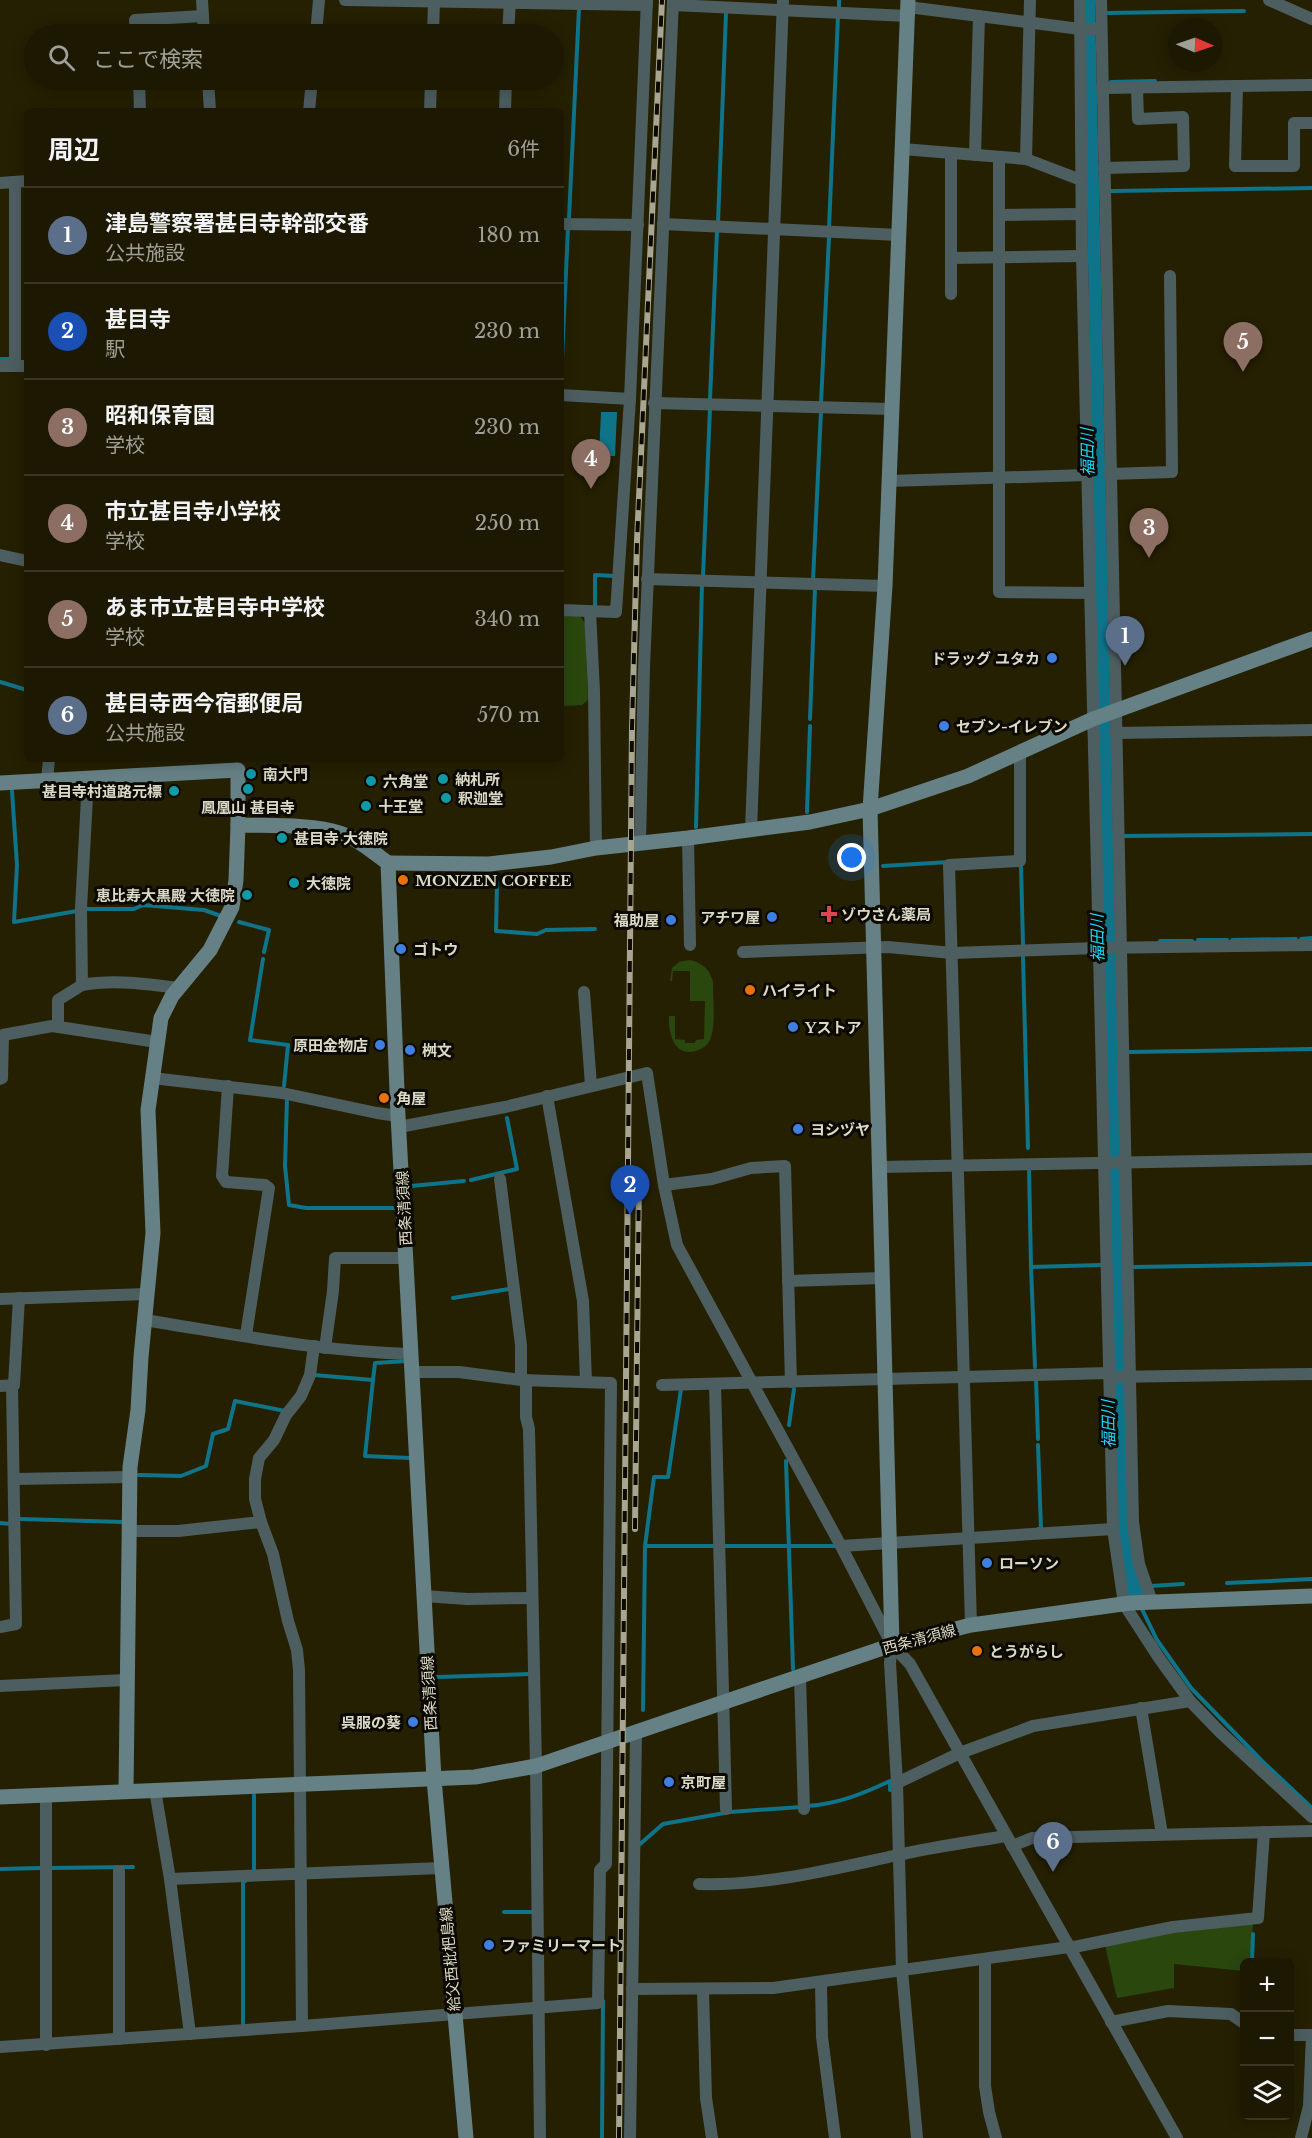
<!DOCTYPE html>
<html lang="ja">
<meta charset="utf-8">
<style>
:root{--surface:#1c1802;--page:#292511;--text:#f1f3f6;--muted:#a0a099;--line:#3a3724;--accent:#b45309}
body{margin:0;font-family:"Libre Baskerville","Noto Sans JP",serif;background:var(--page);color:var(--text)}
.controls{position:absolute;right:18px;bottom:18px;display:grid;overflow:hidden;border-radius:9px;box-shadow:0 3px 15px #0003}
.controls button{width:54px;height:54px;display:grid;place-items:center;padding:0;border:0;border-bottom:2px solid var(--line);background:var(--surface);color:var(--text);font:30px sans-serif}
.compass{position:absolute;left:1168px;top:18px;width:54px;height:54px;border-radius:50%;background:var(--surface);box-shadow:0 3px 15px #0003;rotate:92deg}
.you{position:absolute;left:852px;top:858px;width:21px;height:21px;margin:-15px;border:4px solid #fff;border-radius:50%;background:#1a73e8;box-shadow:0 0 0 9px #1a73e833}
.badge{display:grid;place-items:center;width:39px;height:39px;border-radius:50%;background:var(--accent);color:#fff;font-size:20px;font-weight:700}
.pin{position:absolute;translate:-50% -50px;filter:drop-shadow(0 2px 3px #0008)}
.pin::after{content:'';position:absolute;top:32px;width:21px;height:18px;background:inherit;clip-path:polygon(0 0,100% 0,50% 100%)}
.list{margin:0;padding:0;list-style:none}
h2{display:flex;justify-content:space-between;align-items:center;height:78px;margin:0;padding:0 24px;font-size:26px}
h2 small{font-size:20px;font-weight:400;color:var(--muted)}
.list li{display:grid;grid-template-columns:39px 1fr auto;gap:18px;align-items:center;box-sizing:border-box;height:96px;padding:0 24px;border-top:2px solid var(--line)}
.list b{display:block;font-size:22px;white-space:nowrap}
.list p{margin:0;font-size:20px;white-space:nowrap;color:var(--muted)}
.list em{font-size:20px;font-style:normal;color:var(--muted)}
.icon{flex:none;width:33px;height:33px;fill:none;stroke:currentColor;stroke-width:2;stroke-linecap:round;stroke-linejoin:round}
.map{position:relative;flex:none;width:1312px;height:2138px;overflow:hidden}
.search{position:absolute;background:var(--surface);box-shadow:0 3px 15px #0003;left:24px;top:24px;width:540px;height:66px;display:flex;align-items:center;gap:15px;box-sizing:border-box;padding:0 21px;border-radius:33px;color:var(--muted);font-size:22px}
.panel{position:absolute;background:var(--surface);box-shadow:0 3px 15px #0003;left:24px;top:108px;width:540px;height:654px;border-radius:9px}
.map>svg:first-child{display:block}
.green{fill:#2a470e}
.water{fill:#0f748a}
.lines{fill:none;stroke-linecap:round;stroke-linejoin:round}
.stream{stroke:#0f748a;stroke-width:4}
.street{stroke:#4d5e61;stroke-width:12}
.secondary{stroke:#668186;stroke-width:15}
.rail-casing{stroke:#a8a690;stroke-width:6}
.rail{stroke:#0c0901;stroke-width:4;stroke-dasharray:11;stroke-linecap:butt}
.shop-dot{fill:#3f7fe0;stroke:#0c0901;stroke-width:2}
.culture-dot{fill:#0f9aa8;stroke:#0c0901;stroke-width:2}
.food-dot{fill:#e8710a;stroke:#0c0901;stroke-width:2}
.health-dot{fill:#e0444e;stroke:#0c0901;stroke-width:2}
.labels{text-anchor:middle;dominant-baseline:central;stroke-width:6;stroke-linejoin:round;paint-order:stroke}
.poi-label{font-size:15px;font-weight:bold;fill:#dbd9c7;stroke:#0c0901;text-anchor:start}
.street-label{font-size:15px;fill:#dbd9c7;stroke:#0c0901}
.water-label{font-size:16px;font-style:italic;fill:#1fd7fe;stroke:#0c0901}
</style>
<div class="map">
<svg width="1312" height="2138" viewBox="0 0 1312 2138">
<rect width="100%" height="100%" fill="#252002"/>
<g class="green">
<path d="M561 615 580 616 585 623 588 700 582 705 561 706Z"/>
<path d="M689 960C702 962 710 970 713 982 713 998 716 1026 710 1040 707 1046 702 1049 695 1051 674 1057 668 1032 669 1016H675V1039L685 1040V1043H695L696 1040 704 1039 705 1001H690V971H673L672 981H670L672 968 679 962Z"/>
<path d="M1253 1924 1251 1962H1244V1971L1174 1964V1988L1117 1998 1105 1945 1174 1930Z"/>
</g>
<g class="water">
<path d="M1083 0H1095L1128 1521 1134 1564 1146 1599H1129L1118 1546 1097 729Z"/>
<path d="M601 412H617L615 456H599Z"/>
</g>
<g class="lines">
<g class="stream">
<path d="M839 7V0"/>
<path d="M1104 13 1244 11"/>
<path d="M1111 82 1155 81"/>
<path d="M1111 191 1312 188"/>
<path d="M569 218 579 8"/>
<path d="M718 222 726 13"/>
<path d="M829 228 838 16"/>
<path d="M0 359H10"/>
<path d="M561 381 568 228"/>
<path d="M710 399 717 231"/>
<path d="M821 403 829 237"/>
<path d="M703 577 710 408"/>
<path d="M813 581 821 411"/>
<path d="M595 607V575L615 576"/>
<path d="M0 682 27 690"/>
<path d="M810 719 815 588"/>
<path d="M12 791 17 865 14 922 77 911"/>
<path d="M807 812 810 726"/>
<path d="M696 827 702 583"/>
<path d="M1124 836 1312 834"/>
<path d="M1021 865 1023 945"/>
<path d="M883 866 949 862"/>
<path d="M493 875 497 883 496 931 537 934 546 930 595 929"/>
<path d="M86 909H134L143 905 204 910 221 916"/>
<path d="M239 922 269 930 264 952"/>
<path d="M1301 939 1312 938"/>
<path d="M1198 940H1227"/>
<path d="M1232 940 1296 939"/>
<path d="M1160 941H1192"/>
<path d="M1023 957 1028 1148"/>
<path d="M263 959 250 1040 288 1045 284 1086"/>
<path d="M1129 1052 1312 1049"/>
<path d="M287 1098 285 1166 289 1205 306 1208H398"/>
<path d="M1029 1168 1031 1267 1102 1265"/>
<path d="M471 1180 517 1169 507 1118"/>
<path d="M411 1186 464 1181"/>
<path d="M1031 1267 1035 1367"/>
<path d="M1133 1267 1312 1264"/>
<path d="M453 1298 509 1289"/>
<path d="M314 1375 373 1380 375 1363 406 1361"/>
<path d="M1036 1379 1038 1439"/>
<path d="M373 1380 365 1456 410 1458"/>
<path d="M789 1425 794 1389"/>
<path d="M786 1461 793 1669"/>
<path d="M139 1475 181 1476 206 1466 213 1434 228 1429 235 1401 285 1411"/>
<path d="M20 1519 123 1522"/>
<path d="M0 1523 11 1524"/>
<path d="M1038 1529H1041L1038 1445"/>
<path d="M645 1546 654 1477H668L681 1389"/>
<path d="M723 1546H835"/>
<path d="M1227 1583 1312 1579"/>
<path d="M1151 1586 1183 1584"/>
<path d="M1141 1607 1157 1640 1191 1688 1262 1761 1312 1808"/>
<path d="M437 1677 530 1674"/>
<path d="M643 1710 645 1546H713"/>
<path d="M807 1806C838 1804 862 1794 890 1781V1790"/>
<path d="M639 1845 663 1824 730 1812 801 1807"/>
<path d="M50 1868 133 1867"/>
<path d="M0 1869 41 1868"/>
<path d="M254 1871V1795"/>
<path d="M504 1912H534"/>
<path d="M1252 1962 1253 1934"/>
<path d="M243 2025V1880L245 1881"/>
<path d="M602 2138 603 2001"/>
</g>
<g class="street">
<path d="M202 0 204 34"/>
<path d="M345 0 647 5"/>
<path d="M1080 0 1082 256 1113 1529 1124 1604 1159 1658 1190 1701 1220 1732 1312 1817"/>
<path d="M1101 0 1133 1522 1139 1564 1152 1602"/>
<path d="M1269 0 1312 19"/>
<path d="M673 5 908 16"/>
<path d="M908 7 1080 29H1101"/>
<path d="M136 34 135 20 203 16"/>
<path d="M316 34 319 0"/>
<path d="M433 34 434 2"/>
<path d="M508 34 510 0"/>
<path d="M139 80 140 111"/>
<path d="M208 80 210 111"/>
<path d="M1237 86 1235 166H1294V123H1312"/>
<path d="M1102 88 1312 85"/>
<path d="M309 111 312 80"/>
<path d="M430 111 431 80"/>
<path d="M505 111 506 80"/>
<path d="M902 149 1026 159 1081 180"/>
<path d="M975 155 979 16"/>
<path d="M999 157V592L1090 593"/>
<path d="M1026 159 1030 0"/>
<path d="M1104 168 1184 166 1183 117 1138 119 1137 88"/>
<path d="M0 183 27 181"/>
<path d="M999 215 1081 214"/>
<path d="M561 224 638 225"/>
<path d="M663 224 899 235"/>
<path d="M951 258 1082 256"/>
<path d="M951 294V153"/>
<path d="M0 366H27"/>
<path d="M15 366V182"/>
<path d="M561 395 630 399"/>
<path d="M654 403 892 409"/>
<path d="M1110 474 1172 472 1170 276"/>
<path d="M889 481 1087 475"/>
<path d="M0 555 27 561"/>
<path d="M647 579 885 586"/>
<path d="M561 610 616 612 630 399 647 0"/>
<path d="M590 612 594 691 596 848"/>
<path d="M1115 733 1312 730"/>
<path d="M47 780 49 759"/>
<path d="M751 830 783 0"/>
<path d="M688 838 690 945"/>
<path d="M640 843 644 667 673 0"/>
<path d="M743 952 888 947 952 953 1098 948 1312 945"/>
<path d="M82 985C113 979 149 984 179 988"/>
<path d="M584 992 591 1085"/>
<path d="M58 1027V1000L82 985 81 908 88 779"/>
<path d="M152 1078 282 1093 377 1113 398 1116"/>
<path d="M0 1079 2 1078 3 1035 52 1026 157 1042"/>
<path d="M228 1086 222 1176 226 1182 265 1185 269 1188 246 1335"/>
<path d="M547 1096 583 1301 586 1382"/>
<path d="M399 1127 505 1107 647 1073 664 1185 677 1245 841 1546 892 1645 910 1664 1177 2138"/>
<path d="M879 1167 1312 1159"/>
<path d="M500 1179 521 1345V1380"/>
<path d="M664 1185 712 1179 751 1168 785 1166 791 1382"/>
<path d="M788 1281 882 1278"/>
<path d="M0 1299 147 1294"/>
<path d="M144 1320C233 1334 322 1352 412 1354"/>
<path d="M325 1348 333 1291 335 1258H407"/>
<path d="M1109 1377 1312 1374"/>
<path d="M526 1380V1417L529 1429 536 1766 540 2138"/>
<path d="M715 1384 726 1809"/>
<path d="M662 1385 1109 1373"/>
<path d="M0 1386 14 1385 19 1298"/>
<path d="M14 1479 130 1477"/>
<path d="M129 1531H178L261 1522"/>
<path d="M841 1546 1113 1529"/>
<path d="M424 1596 467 1599 532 1598"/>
<path d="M971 1625 949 865 1020 861V752"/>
<path d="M0 1627 16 1624 12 1385"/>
<path d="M892 1645 890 1663 897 1783 902 1970 917 2138"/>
<path d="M800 1677 804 1809"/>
<path d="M0 1686 126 1680"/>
<path d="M1141 1708 1162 1834"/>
<path d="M897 1783 960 1753 1033 1726 1190 1701"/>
<path d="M155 1790 170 1879 190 2034"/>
<path d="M46 1795V2045"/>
<path d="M1012 1846 1032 1838 1312 1831"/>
<path d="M119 1871V2039"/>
<path d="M170 1879 441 1868"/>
<path d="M699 1884C766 1886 832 1869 898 1855 933 1847 970 1842 1006 1836"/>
<path d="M1069 1948 1173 1927 1258 1918 1264 1832"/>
<path d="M985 1959V2086L989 2112 996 2138"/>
<path d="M821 1983 822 2037 835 2138"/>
<path d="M632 1989 773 1988 1069 1947"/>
<path d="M703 1990 706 2098 712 2138"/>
<path d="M1111 2022 1168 2011 1231 2014 1244 2023"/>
<path d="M302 2026 299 1670 297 1650 288 1621 273 1554 261 1522 255 1499V1479L259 1458 274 1440 286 1415 301 1396 310 1375 314 1346"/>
<path d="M1290 2035H1312"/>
<path d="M0 2047 302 2026 598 2003 600 1870 606 1864 611 1383 521 1380 459 1372H413"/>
<path d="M630 2138 636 1733"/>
<path d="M1301 2138 1309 2106 1312 2035"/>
</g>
<g class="secondary">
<path d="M0 783 238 770V825C268 826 313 824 340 833 358 839 373 852 388 863"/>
<path d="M388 863 398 1116 434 1779 466 2138"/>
<path d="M388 863 489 864 551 857 596 848 688 838 810 822 870 809 968 776 1093 719 1312 639"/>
<path d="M892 1645 870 809 885 586 908 0"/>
<path d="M126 1790 130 1467 138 1410 141 1357 153 1233 148 1110 161 1018 172 996 210 950 232 907 236 880 238 825"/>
<path d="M0 1797 475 1777 536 1766 892 1645 971 1625 1130 1603 1312 1596"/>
</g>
<defs>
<g id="rail">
<path d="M635 1529 639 1175"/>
<path d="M619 2138 632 728 637 541 662 0"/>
</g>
</defs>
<use href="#rail" class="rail-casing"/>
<use href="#rail" class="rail"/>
</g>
<g class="shop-dot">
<circle cx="1052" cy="658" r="6"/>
<circle cx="944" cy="726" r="6"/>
<circle cx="772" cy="917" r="6"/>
<circle cx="671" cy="920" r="6"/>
<circle cx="401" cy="949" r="6"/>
<circle cx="793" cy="1027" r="6"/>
<circle cx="380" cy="1045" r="6"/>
<circle cx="410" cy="1050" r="6"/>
<circle cx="798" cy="1129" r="6"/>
<circle cx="987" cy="1563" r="6"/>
<circle cx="413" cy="1722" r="6"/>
<circle cx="669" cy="1782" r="6"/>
<circle cx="489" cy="1945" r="6"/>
</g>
<g class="culture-dot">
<circle cx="251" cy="774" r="6"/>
<circle cx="443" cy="779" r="6"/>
<circle cx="371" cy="781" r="6"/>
<circle cx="248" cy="789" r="6"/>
<circle cx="174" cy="791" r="6"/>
<circle cx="446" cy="798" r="6"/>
<circle cx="366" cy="806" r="6"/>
<circle cx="282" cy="838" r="6"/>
<circle cx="294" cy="883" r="6"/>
<circle cx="247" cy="895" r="6"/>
</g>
<g class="food-dot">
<circle cx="403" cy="880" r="6"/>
<circle cx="750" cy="990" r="6"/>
<circle cx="384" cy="1098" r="6"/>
<circle cx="977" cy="1651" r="6"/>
</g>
<path class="health-dot" d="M826 905h6v6h6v6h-6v6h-6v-6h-6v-6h6z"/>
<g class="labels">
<g class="poi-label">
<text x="1040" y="658" text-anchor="end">ドラッグ ユタカ</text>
<text x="956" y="726">セブン-イレブン</text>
<text x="263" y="774">南大門</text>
<text x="455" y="779">納札所</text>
<text x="383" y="781">六角堂</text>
<text x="162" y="791" text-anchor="end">甚目寺村道路元標</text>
<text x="458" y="798">釈迦堂</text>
<text x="378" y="806">十王堂</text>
<text x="248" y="807" text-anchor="middle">鳳凰山 甚目寺</text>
<text x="294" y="838">甚目寺 大徳院</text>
<text x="415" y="880">MONZEN COFFEE</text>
<text x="306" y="883">大徳院</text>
<text x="235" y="895" text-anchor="end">恵比寿大黒殿 大徳院</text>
<text x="841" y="914">ゾウさん薬局</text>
<text x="760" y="917" text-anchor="end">アチワ屋</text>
<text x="659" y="920" text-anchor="end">福助屋</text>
<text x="413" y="949">ゴトウ</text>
<text x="762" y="990">ハイライト</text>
<text x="805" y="1027">Yストア</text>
<text x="368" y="1045" text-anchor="end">原田金物店</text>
<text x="422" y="1050">桝文</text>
<text x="396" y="1098">角屋</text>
<text x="810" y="1129">ヨシヅヤ</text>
<text x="999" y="1563">ローソン</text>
<text x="989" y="1651">とうがらし</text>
<text x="401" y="1722" text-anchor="end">呉服の葵</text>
<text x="681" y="1782">京町屋</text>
<text x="501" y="1945">ファミリーマート</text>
</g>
<g class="street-label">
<text transform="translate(404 1208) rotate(-93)">西条清須線</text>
<text transform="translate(919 1639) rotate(-15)">西条清須線</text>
<text transform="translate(429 1693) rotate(-93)">西条清須線</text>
<text transform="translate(450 1959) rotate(-95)">給父西枇杷島線</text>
</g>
<g class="water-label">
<text transform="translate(1087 452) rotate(-91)">福田川</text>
<text transform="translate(1097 938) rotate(-91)">福田川</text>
<text transform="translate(1108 1424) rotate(-91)">福田川</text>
</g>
</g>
</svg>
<div class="controls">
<button>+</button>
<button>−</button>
<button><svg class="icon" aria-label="layers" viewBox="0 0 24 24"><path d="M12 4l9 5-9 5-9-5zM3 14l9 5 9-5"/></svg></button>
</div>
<svg class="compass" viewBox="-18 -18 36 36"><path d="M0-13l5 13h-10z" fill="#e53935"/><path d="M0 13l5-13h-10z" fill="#a0a099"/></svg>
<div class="you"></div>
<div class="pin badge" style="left:1125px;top:666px;background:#5c6f8a">1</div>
<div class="pin badge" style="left:630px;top:1215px;background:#1a4fb4">2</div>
<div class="pin badge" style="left:1149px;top:558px;background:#8d6e63">3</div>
<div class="pin badge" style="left:591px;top:489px;background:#8d6e63">4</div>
<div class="pin badge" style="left:1243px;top:372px;background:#8d6e63">5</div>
<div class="pin badge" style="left:1053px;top:1872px;background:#5c6f8a">6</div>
<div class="search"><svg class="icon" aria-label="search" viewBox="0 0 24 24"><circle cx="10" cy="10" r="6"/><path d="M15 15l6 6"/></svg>ここで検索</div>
<section class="panel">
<h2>周辺<small>6件</small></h2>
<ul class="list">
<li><span class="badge" style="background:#5c6f8a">1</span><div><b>津島警察署甚目寺幹部交番</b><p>公共施設</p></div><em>180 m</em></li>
<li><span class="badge" style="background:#1a4fb4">2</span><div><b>甚目寺</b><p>駅</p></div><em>230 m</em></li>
<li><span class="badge" style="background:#8d6e63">3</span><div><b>昭和保育園</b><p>学校</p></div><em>230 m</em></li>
<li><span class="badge" style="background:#8d6e63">4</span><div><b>市立甚目寺小学校</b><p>学校</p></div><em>250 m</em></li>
<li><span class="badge" style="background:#8d6e63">5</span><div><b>あま市立甚目寺中学校</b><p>学校</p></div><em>340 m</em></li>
<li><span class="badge" style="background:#5c6f8a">6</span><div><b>甚目寺西今宿郵便局</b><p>公共施設</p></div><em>570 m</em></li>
</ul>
</section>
</div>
